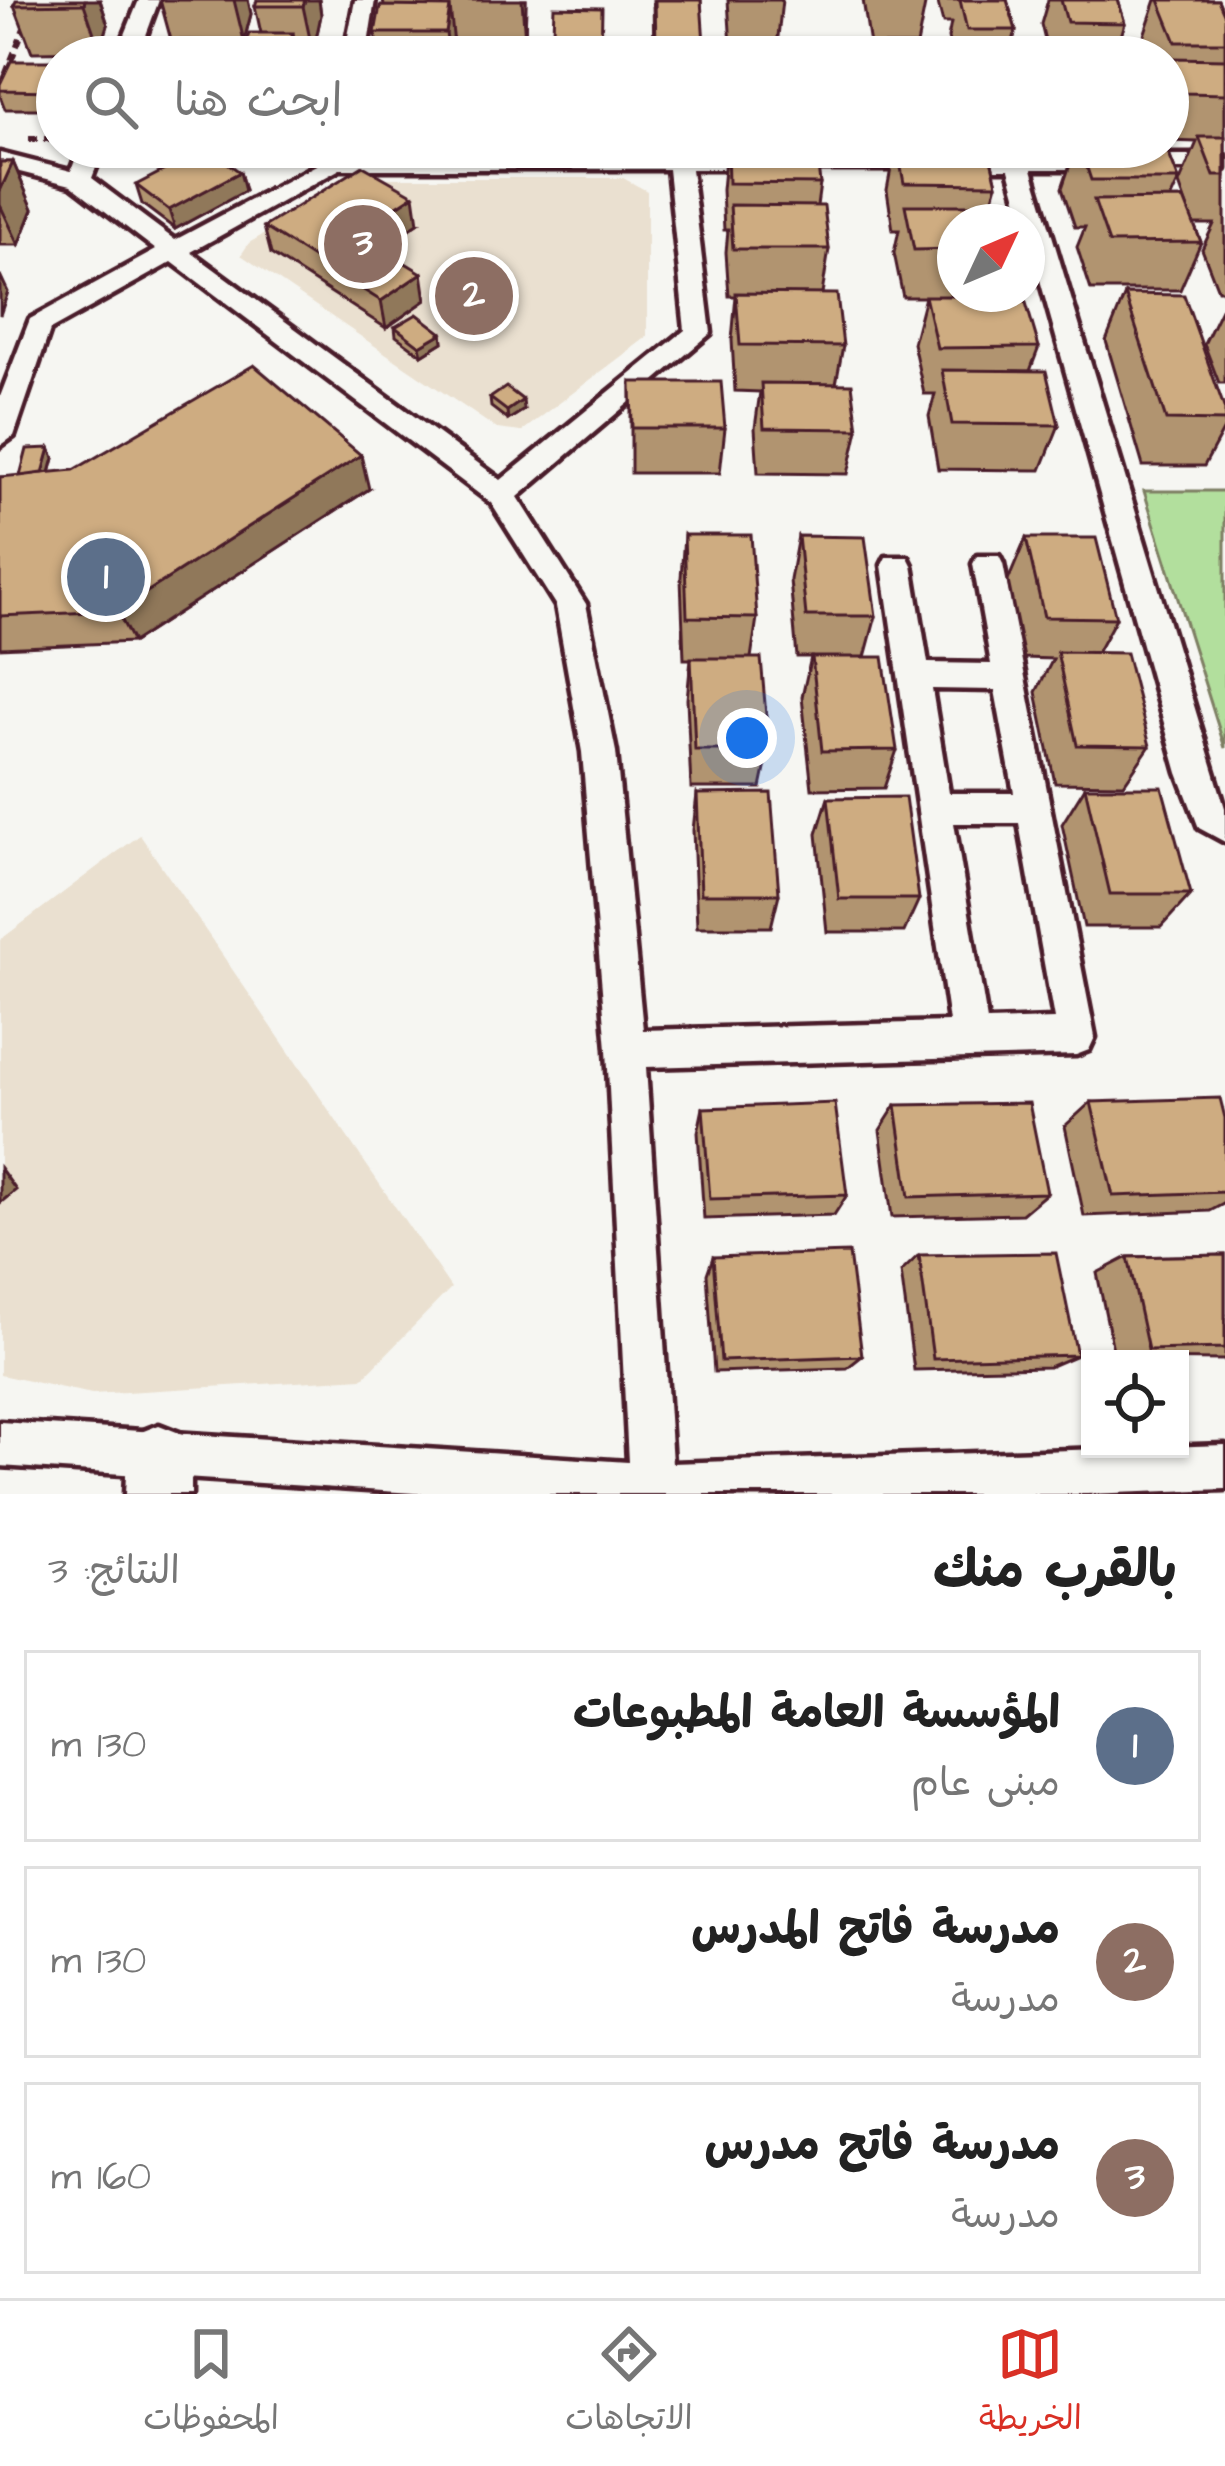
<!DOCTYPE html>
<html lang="ar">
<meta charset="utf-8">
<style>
:root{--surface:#fff;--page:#f2f2f2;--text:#222;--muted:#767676;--line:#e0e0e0;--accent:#d93025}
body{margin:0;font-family:"Architects Daughter","Playpen Sans Arabic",sans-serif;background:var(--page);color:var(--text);direction:rtl}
.controls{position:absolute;right:36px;bottom:36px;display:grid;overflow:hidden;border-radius:0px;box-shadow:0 3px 9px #0004}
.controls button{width:108px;height:108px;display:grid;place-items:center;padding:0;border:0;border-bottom:3px solid var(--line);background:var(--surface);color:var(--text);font:60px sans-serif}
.compass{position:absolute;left:937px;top:204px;width:108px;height:108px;border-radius:50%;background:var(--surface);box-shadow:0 3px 9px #0004;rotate:46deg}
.you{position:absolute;left:747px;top:738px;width:42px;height:42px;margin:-30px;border:9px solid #fff;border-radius:50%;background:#1a73e8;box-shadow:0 0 0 18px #1a73e833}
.badge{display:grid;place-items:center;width:78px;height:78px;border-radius:50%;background:var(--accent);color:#fff;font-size:39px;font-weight:700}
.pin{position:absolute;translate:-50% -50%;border:6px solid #fff;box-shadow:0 3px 12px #0006}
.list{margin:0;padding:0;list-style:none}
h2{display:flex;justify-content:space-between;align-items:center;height:156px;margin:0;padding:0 48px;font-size:51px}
h2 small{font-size:39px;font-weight:400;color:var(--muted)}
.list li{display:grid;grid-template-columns:78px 1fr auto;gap:36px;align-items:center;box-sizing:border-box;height:192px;margin:0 24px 24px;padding:0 24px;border:3px solid var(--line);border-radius:0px}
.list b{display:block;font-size:45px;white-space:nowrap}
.list p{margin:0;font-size:39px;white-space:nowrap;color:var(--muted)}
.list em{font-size:39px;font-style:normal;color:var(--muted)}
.icon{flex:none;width:66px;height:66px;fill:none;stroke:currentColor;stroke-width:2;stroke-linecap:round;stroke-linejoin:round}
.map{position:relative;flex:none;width:1225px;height:1494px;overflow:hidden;direction:ltr}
.search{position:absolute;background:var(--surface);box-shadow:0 3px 9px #0004;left:36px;right:36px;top:36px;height:132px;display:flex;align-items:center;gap:30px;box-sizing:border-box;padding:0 42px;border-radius:66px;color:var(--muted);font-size:45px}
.sheet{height:804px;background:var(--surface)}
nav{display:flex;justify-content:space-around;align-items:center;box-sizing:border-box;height:168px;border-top:3px solid var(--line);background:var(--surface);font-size:33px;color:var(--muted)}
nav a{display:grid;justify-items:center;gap:6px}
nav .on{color:var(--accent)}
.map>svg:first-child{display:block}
.built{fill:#eae0d0}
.green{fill:#b2df9d;stroke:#7e7f64;stroke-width:3}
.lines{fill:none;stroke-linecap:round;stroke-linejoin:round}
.street-casing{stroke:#4a1f2b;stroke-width:9}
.secondary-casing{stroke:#4a1f2b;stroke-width:9}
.path{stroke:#4a1f2b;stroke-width:6;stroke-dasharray:9 6;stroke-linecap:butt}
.street{fill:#f6f6f2;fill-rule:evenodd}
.secondary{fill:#f6f6f2;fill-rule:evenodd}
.wall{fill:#b1946f;stroke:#4a1f2b;stroke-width:3}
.shaded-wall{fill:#90785a;stroke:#4a1f2b;stroke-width:3}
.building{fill:#ceac81;stroke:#4a1f2b;stroke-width:3}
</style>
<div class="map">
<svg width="1225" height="1494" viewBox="0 0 1225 1494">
<rect width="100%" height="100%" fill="#f6f6f2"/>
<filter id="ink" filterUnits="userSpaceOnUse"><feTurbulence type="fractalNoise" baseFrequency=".00833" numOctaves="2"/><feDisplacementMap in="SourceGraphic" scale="24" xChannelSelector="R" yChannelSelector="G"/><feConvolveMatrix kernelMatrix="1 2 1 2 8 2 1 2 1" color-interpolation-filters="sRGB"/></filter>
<g filter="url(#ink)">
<g class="built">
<path d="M359 178H623L647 191V337L521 432 497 429 241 255 249 243Z"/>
<path d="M140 835 451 1288 363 1378 92 1394 0 1375V940Z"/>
</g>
<path class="green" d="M1144 491H1225V748Z"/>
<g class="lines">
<defs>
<g id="street">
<path d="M139 0H159L138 57H116Z"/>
<path d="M355 0H375L366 57H344Z"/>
<path d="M80 147H104L92 178 175 240 335 155H666L665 147H689L690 155H1005L1002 147H1026L1028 155H1225V169H1032L1225 808V842L1199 828 1178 773 1009 169H691L711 333 518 497 586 604 616 752 643 1030 949 1022 882 565 886 557H908L912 565 928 663 991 664 973 564 977 556H999L1003 564 1095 1037 1089 1050 1076 1055 646 1067 672 1463 1225 1445V1489L1086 1494H429L0 1466V1422L628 1462 607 1049 582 752 556 606 491 503 172 262 50 330 14 436 0 446V397L30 319 156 250 71 185 0 167V153L71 171ZM340 169H668L685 330 501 480 191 252ZM932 689 995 690 1014 793H949ZM954 823H1019L1054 1019 987 1021Z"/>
</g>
<path id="secondary" d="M159 1425 182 1434 191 1457V1494H125L127 1457 136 1434Z"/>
</defs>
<use href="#street" class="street-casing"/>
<use href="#secondary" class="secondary-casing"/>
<g class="path">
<path d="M0 88 26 23"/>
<path d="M29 139H57"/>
</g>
<use href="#street" class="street"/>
<use href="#secondary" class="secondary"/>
</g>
<g class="wall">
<path d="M100 0 108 25 100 51 32 52 14 5Z"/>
<path d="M160 0H248L251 14 244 41 171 40Z"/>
<path d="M319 0 321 15 313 53H297L261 33 255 6Z"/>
<path d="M383 0H526L525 41 454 40 455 57H379L375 33 384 6Z"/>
<path d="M653 0H701L703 57H654Z"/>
<path d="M728 0H782L777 46H731Z"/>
<path d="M863 0H926L917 45H870Z"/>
<path d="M937 0H1007L1016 30 1009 57H952L948 38 951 23H943Z"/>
<path d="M1048 0H1118L1125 23 1119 43 1139 57H1049L1041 24Z"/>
<path d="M1156 0H1218L1225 16V290H1218L1202 249 1214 224H1194L1201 242 1180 290H1091L1077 247 1085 227H1075L1062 188 1076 147H1166L1179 180 1170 200 1190 215 1179 184 1197 142 1168 141V57H1146L1141 44Z"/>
<path d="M57 61V109H5L0 96V84Z"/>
<path d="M726 147 820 184 817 206 829 249 822 294 843 346 836 384 858 429 848 474 758 473 755 428 760 392 735 391 732 340 736 296H729L726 252 728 230H724L722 190Z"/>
<path d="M895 147H988L997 184 991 205 955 222V294H999L1039 347 1030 371 1059 425 1041 470 938 469 929 416 935 394H924L913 343 925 297H903L894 253 899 230H893L887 190Z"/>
<path d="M0 162H13L33 209 19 245H0Z"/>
<path d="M240 172 245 191 175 229 142 204 136 185Z"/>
<path d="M418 223 380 248 426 300 386 328 271 254 264 227Z"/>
<path d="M1125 294 1225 410V427L1204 466H1143L1106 341Z"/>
<path d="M1225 301V383H1219L1204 344Z"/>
<path d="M395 327 442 333 443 342 422 355 396 336Z"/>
<path d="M631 382 725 428 720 473H631Z"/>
<path d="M490 398 524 410 508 420 491 407Z"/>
<path d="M50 448 54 458 50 473 369 489 133 642 0 648V477L20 476Z"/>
<path d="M684 535 757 618 751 658 769 750 761 788H691L687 699 691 659H684L681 578Z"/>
<path d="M798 536 876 616 865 657 897 750 884 788 812 789 802 697 811 657H797L790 580Z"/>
<path d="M1026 538 1116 618 1097 653 1150 746 1124 784 1055 783 1036 692 1053 659 1024 658 1008 581Z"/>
<path d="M1085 787 1191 894 1161 927H1084L1062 824Z"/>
<path d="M697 794 779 894 771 927H697L693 830Z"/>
<path d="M828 798 919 899 904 932H827L817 834Z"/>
<path d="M1091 1102 1225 1118V1203L1210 1211 1084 1216 1065 1126Z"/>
<path d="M896 1105 1047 1193 1022 1214 892 1217 880 1130Z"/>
<path d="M703 1108 847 1195 834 1215 704 1219 698 1132Z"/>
<path d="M919 1255 1077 1355 1049 1367 914 1370 901 1272Z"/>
<path d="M1225 1255V1360L1115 1359 1097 1273 1128 1257Z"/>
<path d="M713 1257 862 1356 847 1368 714 1372 707 1274Z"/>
</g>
<g class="shaded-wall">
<path d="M85 0H100L108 25 100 51 84 4Z"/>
<path d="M234 0H248L251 14 244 41Z"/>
<path d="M305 0H319L321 15 313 53 303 6Z"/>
<path d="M522 0H526L525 41Z"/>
<path d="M450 7 455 54V57H449L446 33Z"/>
<path d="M293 33 298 57H287Z"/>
<path d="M13 162 33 209 19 245 0 205V191Z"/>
<path d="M240 172 245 191 175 229 169 210Z"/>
<path d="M414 195 418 223 361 260 356 233Z"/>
<path d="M422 273 426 300 386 328 381 301Z"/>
<path d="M0 275 8 292 0 315Z"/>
<path d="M442 333 443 342 422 355 420 346Z"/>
<path d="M523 400 524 410 508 420 507 411Z"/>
<path d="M50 448 54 458 44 495 39 486Z"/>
<path d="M361 455 369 489 133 642 117 611Z"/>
<path d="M0 1168 16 1190 0 1203Z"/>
</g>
<g class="building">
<path d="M16 0H85L84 4 14 5Z"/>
<path d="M257 0H305L303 6H255Z"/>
<path d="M655 0H701L704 44H656Z"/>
<path d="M960 0H1007L1016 30H967Z"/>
<path d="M1061 0H1118L1125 23 1067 22Z"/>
<path d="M1159 0H1218L1225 16V42H1176Z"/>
<path d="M380 6 450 7 446 33H375Z"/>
<path d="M554 7 602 8 601 57H552Z"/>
<path d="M249 33H293L287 57H242Z"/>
<path d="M1075 43H1134L1139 57H1080Z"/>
<path d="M472 47H521L520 57H471Z"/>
<path d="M1171 58 1225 59V94L1185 93Z"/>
<path d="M11 61H57V91L0 90V84Z"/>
<path d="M1199 137H1225V176H1214Z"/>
<path d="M727 147H816L820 184 728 183Z"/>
<path d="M897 147H988L997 184 904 183Z"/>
<path d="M1080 147H1166L1179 180H1091Z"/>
<path d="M207 148 240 172 169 210 136 185Z"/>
<path d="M0 162H13L0 191Z"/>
<path d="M363 166 414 195 356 233 422 273 381 301 264 227Z"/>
<path d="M1184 199 1201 242 1109 243 1094 200Z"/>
<path d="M730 205 824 206 829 249H733Z"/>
<path d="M905 205H1001L1006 222H955V249L914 250Z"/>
<path d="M736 293 837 294 843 346 740 345Z"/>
<path d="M1125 294 1184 295 1225 410V421L1166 420Z"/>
<path d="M925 296H1024L1039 347 937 348Z"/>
<path d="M417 314 442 333 420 346 395 327Z"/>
<path d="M254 365 361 455 117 611 0 616V477L74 470Z"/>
<path d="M942 370 1046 371 1059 425 952 424Z"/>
<path d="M631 382H721L725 428H632Z"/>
<path d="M761 383 852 384 858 429 764 428Z"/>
<path d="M506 387 523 400 507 411 490 398Z"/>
<path d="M50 448 43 473 20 476 27 449Z"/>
<path d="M684 535H751L757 618 687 617Z"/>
<path d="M798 536 865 537 876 616H806Z"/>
<path d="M1026 538H1096L1116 618 1044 617Z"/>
<path d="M1057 652 1126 653 1150 746 1077 745Z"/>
<path d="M812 657H883L897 750 822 751Z"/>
<path d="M691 658H761L769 750H695Z"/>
<path d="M1085 787H1162L1191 894H1110Z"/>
<path d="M771 793 779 894H701L697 794Z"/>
<path d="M905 797 919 899H839L828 798Z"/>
<path d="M1220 1098 1225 1118V1192L1113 1196 1091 1102Z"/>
<path d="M835 1103 847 1195 710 1199 703 1108Z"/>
<path d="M1029 1103 1047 1193 909 1197 896 1105Z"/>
<path d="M849 1253 862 1356 721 1361 713 1257Z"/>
<path d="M1056 1253 1077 1355 933 1359 919 1255Z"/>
<path d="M1225 1255V1348L1148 1350 1128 1257Z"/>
</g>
</g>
</svg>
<div class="controls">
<button><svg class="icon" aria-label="locate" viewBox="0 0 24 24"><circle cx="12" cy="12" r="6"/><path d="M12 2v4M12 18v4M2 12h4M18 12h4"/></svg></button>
</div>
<svg class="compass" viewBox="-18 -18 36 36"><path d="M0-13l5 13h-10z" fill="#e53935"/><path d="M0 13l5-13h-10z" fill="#767676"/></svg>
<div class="you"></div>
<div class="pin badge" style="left:106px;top:577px;background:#5c6f8a">1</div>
<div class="pin badge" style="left:474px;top:296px;background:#8d6e63">2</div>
<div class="pin badge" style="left:363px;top:244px;background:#8d6e63">3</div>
<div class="search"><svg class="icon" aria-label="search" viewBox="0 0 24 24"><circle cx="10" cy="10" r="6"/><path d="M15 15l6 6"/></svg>ابحث هنا</div>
</div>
<section class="sheet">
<h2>بالقرب منك<small>النتائج: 3</small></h2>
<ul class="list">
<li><span class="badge" style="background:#5c6f8a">1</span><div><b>المؤسسة العامة المطبوعات</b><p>مبنى عام</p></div><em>130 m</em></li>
<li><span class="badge" style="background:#8d6e63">2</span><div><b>مدرسة فاتح المدرس</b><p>مدرسة</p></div><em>130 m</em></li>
<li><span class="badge" style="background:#8d6e63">3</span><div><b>مدرسة فاتح مدرس</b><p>مدرسة</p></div><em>160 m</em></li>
</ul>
</section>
<nav>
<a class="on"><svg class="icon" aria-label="map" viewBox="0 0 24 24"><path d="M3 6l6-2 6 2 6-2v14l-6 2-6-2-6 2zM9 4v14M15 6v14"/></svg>الخريطة</a>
<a><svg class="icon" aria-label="directions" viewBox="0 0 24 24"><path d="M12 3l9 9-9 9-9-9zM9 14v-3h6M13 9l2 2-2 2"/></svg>الاتجاهات</a>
<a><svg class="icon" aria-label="saved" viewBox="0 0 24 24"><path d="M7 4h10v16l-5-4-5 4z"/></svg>المحفوظات</a>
</nav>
